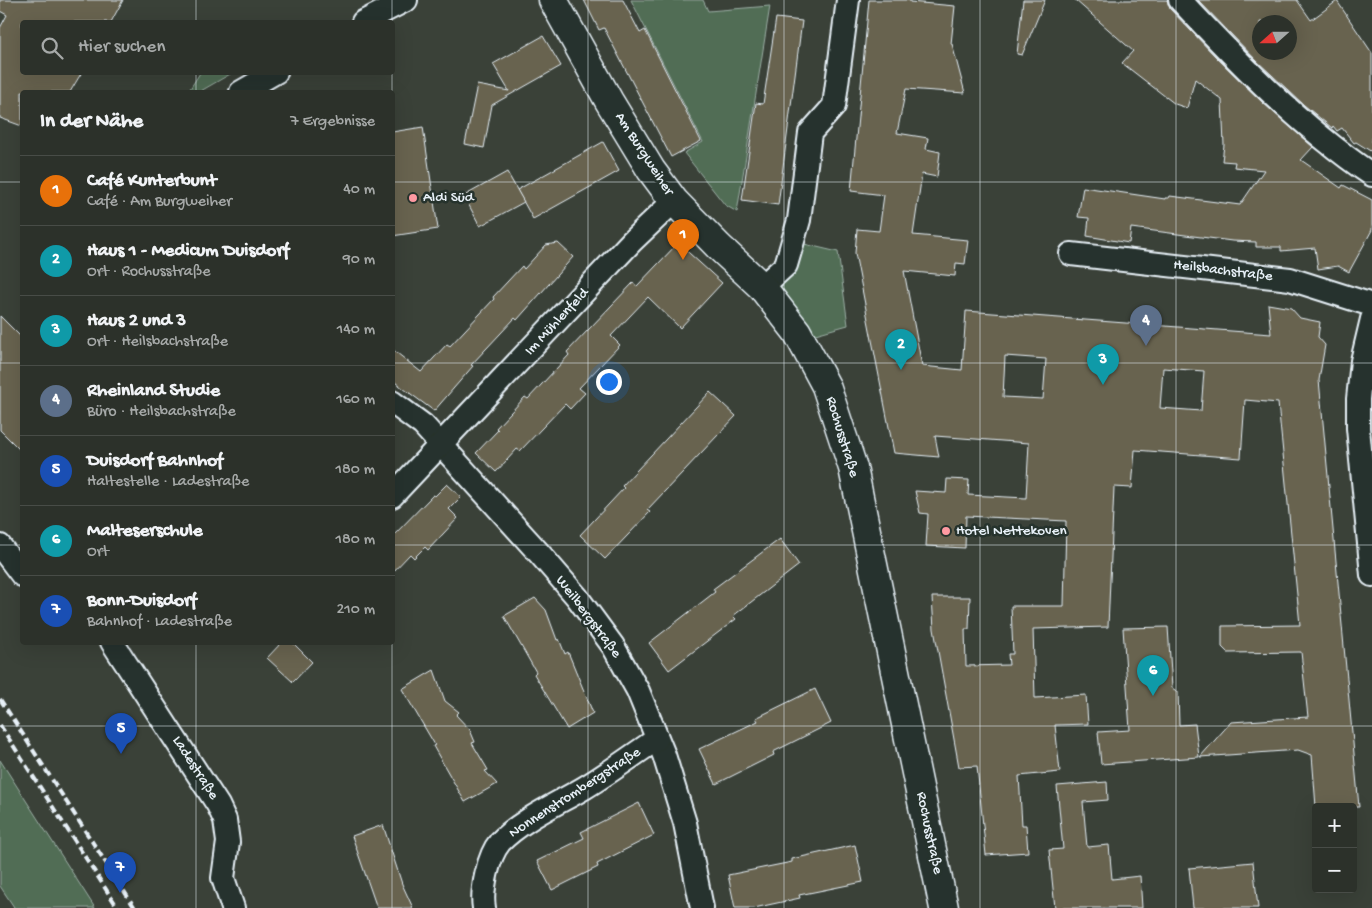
<!DOCTYPE html>
<html lang="de">
<meta charset="utf-8">
<style>
:root{--surface:#2c312a;--page:#383d36;--text:#f1f3f6;--muted:#a6a9a8;--line:#484c47;--accent:#e797bd}
body{margin:0;font-family:"Gochi Hand",sans-serif;background:var(--page);color:var(--text)}
.controls{position:absolute;right:15px;bottom:15px;display:grid;overflow:hidden;border-radius:5px;box-shadow:0 5px 20px #0002}
.controls button{width:45px;height:45px;display:grid;place-items:center;padding:0;border:0;border-bottom:1px solid var(--line);background:var(--surface);color:var(--text);font:25px sans-serif}
.compass{position:absolute;left:1252px;top:15px;width:45px;height:45px;border-radius:50%;background:var(--surface);box-shadow:0 5px 20px #0002;rotate:249deg}
.you{position:absolute;left:608px;top:381px;width:18px;height:18px;margin:-12px;border:4px solid #fff;border-radius:50%;background:#1a73e8;box-shadow:0 0 0 8px #1a73e833}
.badge{display:grid;place-items:center;width:32px;height:32px;border-radius:50%;background:var(--accent);color:#fff;font-size:16px;font-weight:700}
.pin{position:absolute;translate:-50% -41px;filter:drop-shadow(0 1px 2px #0008)}
.pin::after{content:'';position:absolute;top:26px;width:18px;height:15px;background:inherit;clip-path:polygon(0 0,100% 0,50% 100%)}
.list{margin:0;padding:0;list-style:none}
h2{display:flex;justify-content:space-between;align-items:center;height:65px;margin:0;padding:0 20px;font-size:21px}
h2 small{font-size:16px;font-weight:400;color:var(--muted)}
.list li{display:grid;grid-template-columns:32px 1fr auto;gap:15px;align-items:center;box-sizing:border-box;height:70px;padding:0 20px;border-top:1px solid var(--line)}
.list b{display:block;font-size:19px;white-space:nowrap}
.list p{margin:0;font-size:16px;white-space:nowrap;color:var(--muted)}
.list em{font-size:16px;font-style:normal;color:var(--muted)}
.icon{flex:none;width:28px;height:28px;fill:none;stroke:currentColor;stroke-width:2;stroke-linecap:round;stroke-linejoin:round}
.map{position:relative;flex:none;width:1372px;height:908px;overflow:hidden}
.search{position:absolute;background:var(--surface);box-shadow:0 5px 20px #0002;left:20px;top:20px;width:375px;height:55px;display:flex;align-items:center;gap:12px;box-sizing:border-box;padding:0 18px;border-radius:5px;color:var(--muted);font-size:19px}
.panel{position:absolute;background:var(--surface);box-shadow:0 5px 20px #0002;left:20px;top:90px;width:375px;height:555px;border-radius:5px}
.map>svg:first-child{display:block}
.green{fill:#516d55;stroke:#9cafa6}
.building{fill:#676350;stroke:#e8f1f8;fill-rule:evenodd}
.lines{fill:none;stroke-linecap:round;stroke-linejoin:round}
.minor-casing{stroke:#e8f1f8;stroke-width:26}
.primary-casing{stroke:#e8f1f8;stroke-width:31}
.minor{stroke:#26332d;stroke-width:22}
.primary{stroke:#26332d;stroke-width:28}
.rail{stroke:#e8f1f8;stroke-width:4;stroke-dasharray:8 4;stroke-linecap:butt}
.grid{fill:none;stroke:#e8f1f8;stroke-width:1;stroke-opacity:0.55}
.poi-dot{fill:#ff9aa2;stroke:#26332d;stroke-width:2}
.labels{text-anchor:middle;dominant-baseline:central;stroke-width:5;stroke-linejoin:round;paint-order:stroke}
.street-label{font-size:15px;fill:#e8f1f8;stroke:#26332d}
.poi-label{font-size:15px;fill:#e8f1f8;stroke:#26332d;text-anchor:start}
</style>
<div class="map">
<svg width="1372" height="908" viewBox="0 0 1372 908">
<rect width="100%" height="100%" fill="#3a4138"/>
<filter id="ink" filterUnits="userSpaceOnUse"><feTurbulence type="fractalNoise" baseFrequency=".02" numOctaves="2"/><feDisplacementMap in="SourceGraphic" scale="10" xChannelSelector="R" yChannelSelector="G"/><feConvolveMatrix kernelMatrix="1 2 1 2 8 2 1 2 1" color-interpolation-filters="sRGB"/></filter>
<g filter="url(#ink)">
<g class="green">
<path d="M631 0H703L708 11 770 6 737 212 725 205 684 153 703 142Z"/>
<path d="M200 73V72L232 73 199 92H188Z"/>
<path d="M800 243 838 252 848 325 808 336 774 286Z"/>
<path d="M0 760 95 908H13L14 907 0 886Z"/>
</g>
<g class="building">
<path d="M0 0H123L111 22H22V72H82L70 92H22V126L0 118V28L7 15 0 11Z"/>
<path d="M584 0H623L640 33 645 30 701 141 671 157 604 28 599 30Z"/>
<path d="M869 0H910V2L955 6 951 44H952L965 93 906 89 897 133 928 138 926 149 940 152 937 177 922 174 913 235 968 240 965 264 956 263 955 276 904 271 922 366 962 370 966 311 1271 334 1268 304 1291 308 1300 318 1320 322 1318 337 1325 345 1319 380 1359 807H1316L1312 755 1298 750 1200 757 1231 722 1308 717 1301 652 1228 653 1222 647V626L1300 625 1278 403 1245 400 1241 458 1135 450 1132 488 1114 487 1108 627 1033 629 1035 698 1086 695 1088 724 1055 725 1060 772 1019 776 1022 825H1026L1028 852 986 855 977 766 959 767 934 629 932 597H970L969 629H965L966 666 1009 665 1008 654H1013L1011 606H1064L1066 521 966 516 965 548 926 546 928 514 920 513 915 491 946 493 947 479 969 480 968 495 1026 498 1029 443 935 436 939 457 894 453 855 253 857 229 879 231 884 195 851 191ZM1005 356 1046 359 1043 399 1003 397ZM1163 368 1204 371 1201 411 1160 408Z"/>
<path d="M1023 0H1045L1022 55 1017 54Z"/>
<path d="M1075 0H1167L1170 9 1215 56 1262 102 1313 147 1301 160 1341 188 1343 185 1372 200V230L1349 272 1338 266 1318 269 1315 248 1281 251V247H1256V242L1232 241 1131 228 1129 243 1087 236 1089 218 1078 217 1083 187 1165 199V198H1169L1170 196 1240 205 1264 170 1234 167 1235 162 1222 161 1224 145 1222 100 1195 79 1187 108 1175 104 1122 63 1133 51Z"/>
<path d="M1198 0H1297L1311 20 1337 1 1372 53V152L1356 142 1354 143 1342 128 1337 131 1333 126 1332 128 1304 105 1257 61ZM1260 22H1290V52H1260Z"/>
<path d="M776 18 802 21 778 205 742 200 756 103 763 104Z"/>
<path d="M543 36 561 66 492 105 484 148 465 144 477 85 509 91 493 64Z"/>
<path d="M423 127 438 229 392 236V132Z"/>
<path d="M603 142 619 171 533 219 517 190Z"/>
<path d="M507 172 524 202 480 226 464 196Z"/>
<path d="M558 243 573 257 517 320 515 318 471 365 473 366 434 411 392 380V349L421 372 447 344 450 346 494 299 493 297 522 266 524 269 546 245Z"/>
<path d="M678 243 722 283 680 328 648 297 611 336 620 345 579 388 585 393 570 409 565 404 520 451 517 449 496 472 476 453 498 430 496 428 525 397 528 399 569 355 567 352 633 283 637 286Z"/>
<path d="M0 316 22 338V452L0 430Z"/>
<path d="M710 392 736 416 647 510 650 512 605 559 580 535 624 488 622 486Z"/>
<path d="M447 484 461 497 449 509 458 518 428 550 425 547 414 558 410 554 392 573V537L433 495 435 496Z"/>
<path d="M780 539 799 565 733 616 736 619 669 670 649 643 715 592 713 589Z"/>
<path d="M535 598 546 610 557 640 559 639 565 654 568 652 593 713 567 729 534 674 536 672 504 616Z"/>
<path d="M1168 627 1172 688 1178 692 1179 725 1195 724 1199 757 1101 764 1098 732 1130 730 1123 628Z"/>
<path d="M282 642H292L312 662 293 682 267 658Z"/>
<path d="M434 670 445 701 459 712 456 715 470 730 475 742 472 743 488 770 485 771 497 784 465 802 433 746 435 745 402 689Z"/>
<path d="M815 689 831 723 773 752 774 755 716 784 699 749 758 721 756 718Z"/>
<path d="M1107 782 1108 800 1083 802 1087 847 1109 845 1112 879 1140 876 1142 908H1055L1049 850 1063 849 1057 786Z"/>
<path d="M639 803 654 835 597 864 598 867 552 890 537 861 584 838 581 832Z"/>
<path d="M383 825 402 884 413 908H377L352 836Z"/>
<path d="M855 845 863 882 799 895 800 898 754 908H735L728 875 792 862V859Z"/>
<path d="M1253 862 1258 908H1193L1189 868Z"/>
</g>
<g class="lines">
<defs>
<g id="minor">
<path d="M1180 0C1239 63 1300 126 1372 175"/>
<path d="M363 22 406 0"/>
<path d="M241 92 276 72"/>
<path d="M1071 254 1290 279 1372 305"/>
<path d="M762 287 786 265 799 220 810 133 834 106 848 0"/>
<path d="M1372 319 1362 361 1358 399V428L1372 575"/>
<path d="M392 402 423 425 539 553 577 597 613 646 638 691 664 755 685 823 702 908"/>
<path d="M392 496 632 241 674 201"/>
<path d="M0 546 22 575"/>
<path d="M112 642 218 805 225 820 228 842 223 878 233 908"/>
<path d="M484 908C481 891 488 856 500 842 521 820 557 804 584 788 609 773 633 755 657 739"/>
</g>
<path id="primary" d="M553 0 609 101 651 170 674 201 719 247 762 287 797 332 826 386 853 468 944 908"/>
</defs>
<use href="#minor" class="minor-casing"/>
<use href="#primary" class="primary-casing"/>
<use href="#minor" class="minor"/>
<use href="#primary" class="primary"/>
<g class="rail">
<path d="M0 699 135 908"/>
<path d="M0 725 118 908"/>
</g>
</g>
</g>
<path class="grid" d="M196 0V22M392 0V22M588 0V908M784 0V908M980 0V908M1176 0V908M196 72V92M392 72V92M0 182H22M392 182H1372M0 363H22M392 363H1372M0 545H22M392 545H1372M196 642V908M392 642V908M0 726H1372"/>
<g class="poi-dot">
<circle cx="413" cy="198" r="5"/>
<circle cx="946" cy="531" r="5"/>
</g>
<g class="labels">
<g class="street-label">
<text transform="translate(644 154) rotate(57)">Am Burgweiher</text>
<text transform="translate(1223 271) rotate(7)">Heilsbachstraße</text>
<text transform="translate(557 322) rotate(-47)">Im Mühlenfeld</text>
<text transform="translate(842 437) rotate(73)">Rochusstraße</text>
<text transform="translate(588 617) rotate(53)">Weilbergstraße</text>
<text transform="translate(195 768) rotate(57)">Ladestraße</text>
<text transform="translate(575 793) rotate(-33)">Nonnenstrombergstraße</text>
<text transform="translate(929 833) rotate(78)">Rochusstraße</text>
</g>
<g class="poi-label">
<text x="423" y="198">Aldi Süd</text>
<text x="956" y="531">Hotel Nettekoven</text>
</g>
</g>
</svg>
<div class="controls">
<button>+</button>
<button>−</button>
</div>
<svg class="compass" viewBox="-18 -18 36 36"><path d="M0-13l5 13h-10z" fill="#e53935"/><path d="M0 13l5-13h-10z" fill="#a6a9a8"/></svg>
<div class="you"></div>
<div class="pin badge" style="left:683px;top:260px;background:#e8710a">1</div>
<div class="pin badge" style="left:901px;top:370px;background:#0f9aa8">2</div>
<div class="pin badge" style="left:1103px;top:385px;background:#0f9aa8">3</div>
<div class="pin badge" style="left:1146px;top:346px;background:#5c6f8a">4</div>
<div class="pin badge" style="left:121px;top:754px;background:#1a4fb4">5</div>
<div class="pin badge" style="left:1153px;top:696px;background:#0f9aa8">6</div>
<div class="pin badge" style="left:120px;top:893px;background:#1a4fb4">7</div>
<div class="search"><svg class="icon" aria-label="search" viewBox="0 0 24 24"><circle cx="10" cy="10" r="6"/><path d="M15 15l6 6"/></svg>Hier suchen</div>
<section class="panel">
<h2>In der Nähe<small>7 Ergebnisse</small></h2>
<ul class="list">
<li><span class="badge" style="background:#e8710a">1</span><div><b>Café Kunterbunt</b><p>Café · Am Burgweiher</p></div><em>40 m</em></li>
<li><span class="badge" style="background:#0f9aa8">2</span><div><b>Haus 1 - Medicum Duisdorf</b><p>Ort · Rochusstraße</p></div><em>90 m</em></li>
<li><span class="badge" style="background:#0f9aa8">3</span><div><b>Haus 2 und 3</b><p>Ort · Heilsbachstraße</p></div><em>140 m</em></li>
<li><span class="badge" style="background:#5c6f8a">4</span><div><b>Rheinland Studie</b><p>Büro · Heilsbachstraße</p></div><em>160 m</em></li>
<li><span class="badge" style="background:#1a4fb4">5</span><div><b>Duisdorf Bahnhof</b><p>Haltestelle · Ladestraße</p></div><em>180 m</em></li>
<li><span class="badge" style="background:#0f9aa8">6</span><div><b>Malteserschule</b><p>Ort</p></div><em>180 m</em></li>
<li><span class="badge" style="background:#1a4fb4">7</span><div><b>Bonn-Duisdorf</b><p>Bahnhof · Ladestraße</p></div><em>210 m</em></li>
</ul>
</section>
</div>
